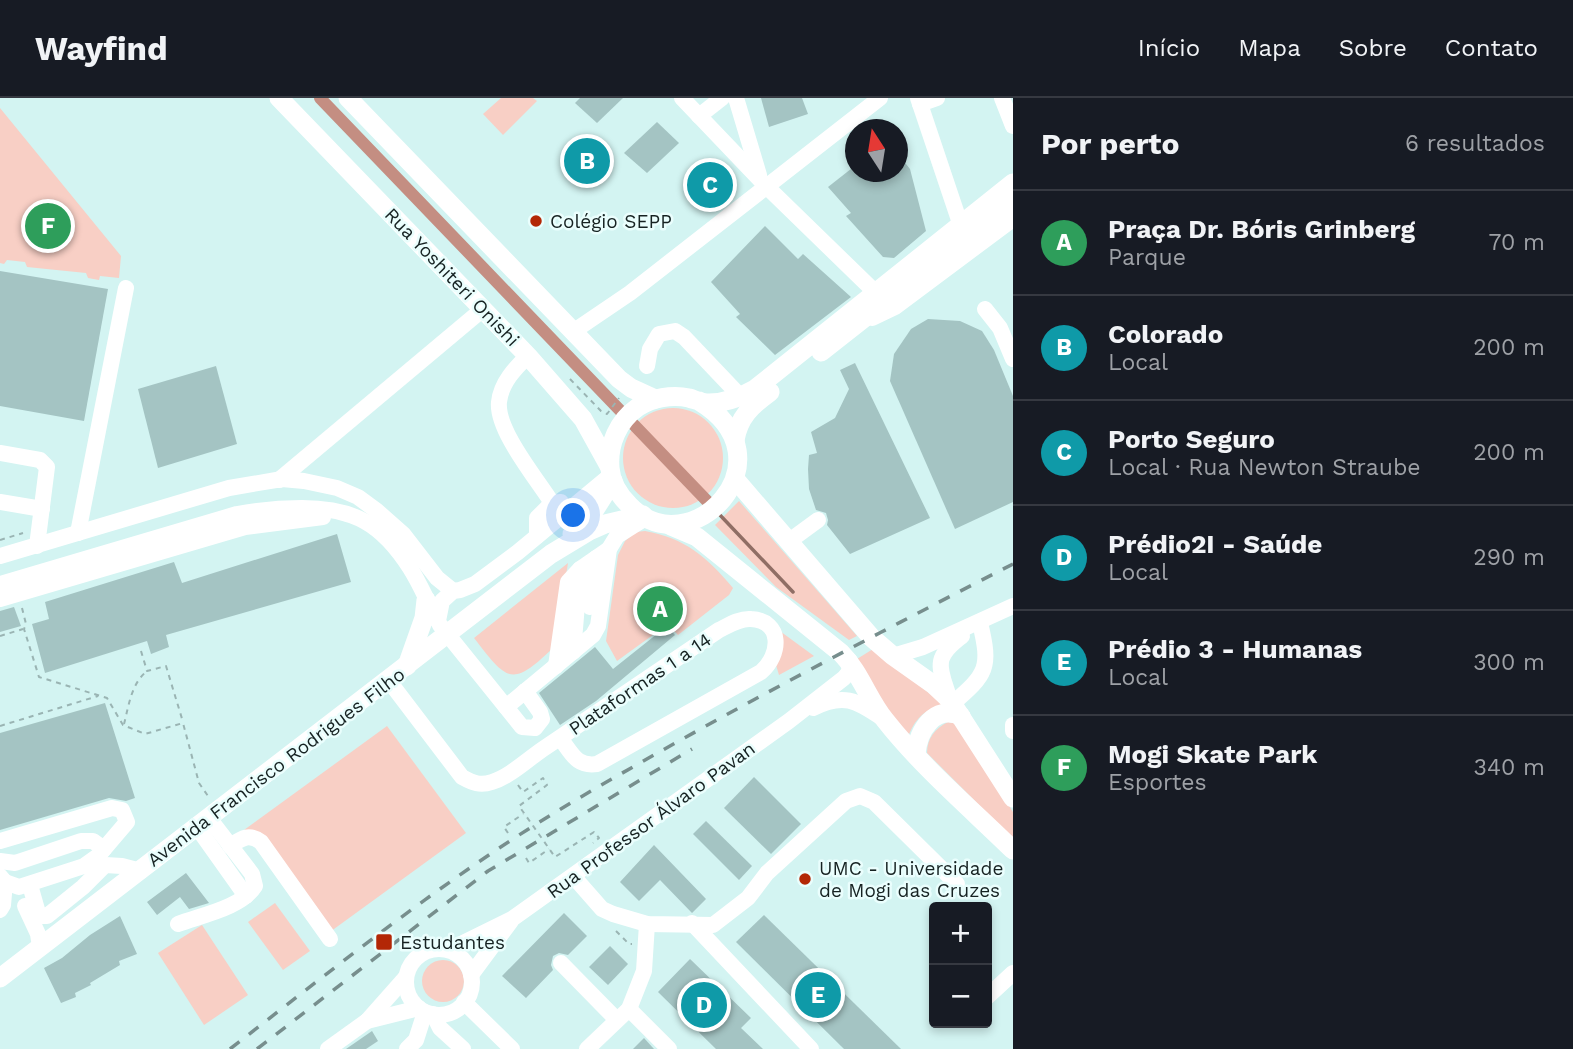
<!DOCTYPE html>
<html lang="pt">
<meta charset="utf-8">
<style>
:root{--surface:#171b24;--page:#20242c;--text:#f1f3f6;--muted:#9ea1a6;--line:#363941;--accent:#7c3aed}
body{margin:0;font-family:"Work Sans",sans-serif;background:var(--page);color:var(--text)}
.controls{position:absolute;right:21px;bottom:21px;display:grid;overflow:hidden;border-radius:7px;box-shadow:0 4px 10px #0003}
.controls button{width:63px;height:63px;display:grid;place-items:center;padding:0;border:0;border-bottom:2px solid var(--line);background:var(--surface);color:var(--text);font:35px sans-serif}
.compass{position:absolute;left:845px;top:21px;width:63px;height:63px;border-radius:50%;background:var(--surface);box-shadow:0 4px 10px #0003;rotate:348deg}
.you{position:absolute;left:574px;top:418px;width:24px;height:24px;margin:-18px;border:5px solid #fff;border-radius:50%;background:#1a73e8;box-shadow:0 0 0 10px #1a73e833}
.badge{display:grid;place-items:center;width:46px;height:46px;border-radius:50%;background:var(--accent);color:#fff;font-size:23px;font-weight:700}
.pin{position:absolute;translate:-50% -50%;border:4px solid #fff;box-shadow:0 2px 7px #0006}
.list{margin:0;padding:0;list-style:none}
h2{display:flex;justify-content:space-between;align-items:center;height:91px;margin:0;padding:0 28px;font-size:30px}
h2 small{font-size:23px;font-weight:400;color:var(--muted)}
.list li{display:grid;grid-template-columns:46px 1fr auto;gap:21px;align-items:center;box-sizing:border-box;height:105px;padding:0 28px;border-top:2px solid var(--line)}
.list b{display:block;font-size:26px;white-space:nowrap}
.list p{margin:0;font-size:23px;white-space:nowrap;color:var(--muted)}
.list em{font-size:23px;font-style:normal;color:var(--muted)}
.map{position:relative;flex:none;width:1013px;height:951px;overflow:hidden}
header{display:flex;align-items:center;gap:42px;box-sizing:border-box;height:98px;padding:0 35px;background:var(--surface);border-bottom:2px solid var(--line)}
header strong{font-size:33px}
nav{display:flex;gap:38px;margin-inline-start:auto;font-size:24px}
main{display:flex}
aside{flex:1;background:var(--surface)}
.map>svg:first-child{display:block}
.green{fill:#f8cfc5}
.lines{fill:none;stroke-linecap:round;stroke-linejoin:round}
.stream{stroke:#906e65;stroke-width:3.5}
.canal{stroke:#c48e82;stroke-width:12}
.building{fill:#a4c4c3}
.path{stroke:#9ab4b3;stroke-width:2;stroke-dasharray:5 5;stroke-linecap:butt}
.minor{stroke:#fff;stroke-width:16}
.major{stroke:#fff;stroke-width:19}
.rail{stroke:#778e8d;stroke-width:3.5;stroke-dasharray:12 12;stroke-linecap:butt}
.poi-dot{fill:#b32706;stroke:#eafefd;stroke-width:2.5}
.labels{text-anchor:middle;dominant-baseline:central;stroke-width:5;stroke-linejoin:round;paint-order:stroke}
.poi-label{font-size:19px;fill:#162222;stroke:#eafefd;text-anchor:start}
.street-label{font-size:19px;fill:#162222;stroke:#eafefd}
</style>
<header>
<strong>Wayfind</strong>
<nav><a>Início</a><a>Mapa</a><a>Sobre</a><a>Contato</a></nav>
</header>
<main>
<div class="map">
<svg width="1013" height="951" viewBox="0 0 1013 951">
<rect width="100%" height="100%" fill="#d3f4f2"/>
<g class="green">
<path d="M501 0H533L537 3 503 37 483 16Z"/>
<path d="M0 10 121 158 119 180 100 178 99 182 88 180 86 175 27 169 25 164 7 162 4 166 0 165Z"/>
<circle cx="673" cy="360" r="50"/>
<path d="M739 403 857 538 849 542 776 489 715 427Z"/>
<path d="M645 433C685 440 707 459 733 490L729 497 678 537 668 526 617 563 606 543 618 457 625 443 636 434Z"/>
<path d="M568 465 555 548C512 590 508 584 474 540Z"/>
<path d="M773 528 814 558 779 577 776 567C785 553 779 542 773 528Z"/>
<path d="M873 551 943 606C924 612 915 621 908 639L897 627 857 561Z"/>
<path d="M948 624 958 626 963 633 1013 714V741L927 655C927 641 935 630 948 624Z"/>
<path d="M387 628 466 735 323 839 244 732Z"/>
<path d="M275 805 310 853 283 872 248 824Z"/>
<path d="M202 827 248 897 204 927 158 855Z"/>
<circle cx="443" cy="883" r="21"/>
</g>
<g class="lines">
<path class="stream" d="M719 416 793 494"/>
<path class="canal" d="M320 0 709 405"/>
</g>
<g class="building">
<path d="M580 0H623L597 25 575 5Z"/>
<path d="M761 0H802L808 16 769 29Z"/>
<path d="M657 24 679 45 647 75 624 55Z"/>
<path d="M592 39 612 58 583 87 561 68Z"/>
<path d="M898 56 910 71 926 133 894 160 883 159 846 118 851 115 828 89 856 67V74H898Z"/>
<path d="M710 63 734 86 709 111 685 89Z"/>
<path d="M765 128 798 161 803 156 851 199 775 257 736 219 740 216 711 184Z"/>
<path d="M0 173 108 191 84 323 0 308Z"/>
<path d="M928 221 960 223 982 233 994 252 1013 298V404L955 431 890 283 894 256 911 231Z"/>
<path d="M855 265 930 420 850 456 827 427 828 422 826 415 816 412 809 391 808 371 809 357 817 355 811 334 835 320 849 291 840 272Z"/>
<path d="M216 268 237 346 158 370 138 291Z"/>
<path d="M337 436 351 484 166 537 169 549 151 556 147 543 45 575 32 526 49 521 45 504 174 464 182 485Z"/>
<path d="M14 509 21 528 0 534V513Z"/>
<path d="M667 528 675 537 596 603 560 627 539 595 595 549 613 571Z"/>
<path d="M105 605 135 700 126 703 109 700 0 732V635Z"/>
<path d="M754 679 801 726 771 756 724 710Z"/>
<path d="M706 723 752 768 739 782 693 736Z"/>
<path d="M654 747 706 801 692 815 660 782 639 803 620 784Z"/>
<path d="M186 775 209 805 189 811 180 799 157 817 147 804Z"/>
<path d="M564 815 587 838 568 857 559 855 553 858 551 867 553 872 526 900 502 878Z"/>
<path d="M764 817 901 951H844L736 844Z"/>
<path d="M120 818 137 856 119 863 120 867 90 885 91 887 75 895 76 899 61 905 44 870 62 860 90 837Z"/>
<path d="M610 848 628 866 608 887 589 869Z"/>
<path d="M690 861 751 920 741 930 763 951H716L658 894Z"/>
<path d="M372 933 378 943 366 951H346Z"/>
<path d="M644 940 654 951H633Z"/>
</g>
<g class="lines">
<g class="path">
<path d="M570 281 601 313 607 316 619 300"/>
<path d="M0 442 23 435"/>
<path d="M22 510 26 526 24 531 39 579 107 600 123 627 145 636 183 625 199 685 208 698"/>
<path d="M0 538 23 531"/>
<path d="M141 553 147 573 166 568 183 624"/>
<path d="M124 626C129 607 131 586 147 573"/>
<path d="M0 628 98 598"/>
<path d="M518 687 523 694 543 680 547 687 519 708 555 759 594 734 599 740 593 745"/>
<path d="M508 735 504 729 523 716"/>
<path d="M526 760 529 765 549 751"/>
<path d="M616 833 629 846H632"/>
</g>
<g class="minor">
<path d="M682 0 766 88 875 194"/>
<path d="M736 0 759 77"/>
<path d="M918 0 964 137"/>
<path d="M1002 0 1013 28"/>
<path d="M920 6 937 0"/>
<path d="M699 18 722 0"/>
<path d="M985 211 1000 230 1013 261"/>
<path d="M872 220 895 209 1013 121"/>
<path d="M574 233 630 195 880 0"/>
<path d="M528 258C515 270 501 285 499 304 496 332 537 381 552 405"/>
<path d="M647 268 650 251 659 236 675 233 684 239 741 299"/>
<path d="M0 355 40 362 47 369 37 448"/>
<path d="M279 382 483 211"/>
<path d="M0 404 42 411"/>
<path d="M78 435 126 190"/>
<path d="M537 438V420L552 405 561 404"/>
<path d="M788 444 818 422"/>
<path d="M0 458 229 390 282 381 304 383 337 390 358 399 377 413 403 436 437 480 453 493"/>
<path d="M0 486 237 416C259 412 281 410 302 410 354 410 382 426 410 470 421 487 428 506 438 523"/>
<path d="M0 501 245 429 323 419"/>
<path d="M590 509 596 460"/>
<path d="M573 554 580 471"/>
<path d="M893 558 923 549 1013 508"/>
<path d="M556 568 568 484 580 471 609 451"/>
<path d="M389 583 462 679C473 685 480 688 492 684 511 678 529 660 546 649 604 610 662 571 719 532 729 527 740 520 751 521 783 523 781 557 761 574L597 666C576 669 572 655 560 640"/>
<path d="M525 593 540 614 542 621 535 630 522 629 440 527 438 523 442 503 453 493 460 492 475 486 518 454 611 377"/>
<path d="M950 602C940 570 931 561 962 538"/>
<path d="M952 606C987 576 991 570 980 525"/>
<path d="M506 609 593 537 598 528 609 451 617 438 644 421"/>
<path d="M813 610C843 595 856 602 882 620"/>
<path d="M1013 627V633"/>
<path d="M197 729 246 798"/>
<path d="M0 743 112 710 122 712 127 724 98 758 84 768 19 789 5 784"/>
<path d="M230 748C242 740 249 735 261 744L330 841"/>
<path d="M0 763 15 765 81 743H93L104 751"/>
<path d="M0 778 5 784 3 807 0 812"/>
<path d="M573 778 602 811 613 816 647 826 713 827 748 800 767 775 835 713 846 703 860 698 874 704 957 786"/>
<path d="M30 787 38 815 42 818H47L83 789 105 767 122 768 141 773"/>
<path d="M25 808 38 836 40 849"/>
<path d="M692 825 811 951"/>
<path d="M178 826C202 817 241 810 255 788L252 776 209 720"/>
<circle cx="439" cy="884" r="33"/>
<path d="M449 852 512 821 540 801 789 623 844 580 849 574 850 563"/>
<path d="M561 865 616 921"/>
<path d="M471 877 511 823"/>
<path d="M987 899 1013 875"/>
<path d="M464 904 512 951"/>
<path d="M629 911 644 873 647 826"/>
<path d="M433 916 440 930 463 951"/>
<path d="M367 923 419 910"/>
<path d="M328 951 367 923 406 879"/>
<path d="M407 951 416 942 425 914"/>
<path d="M587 951 629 911 669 951"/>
</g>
<g class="major">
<path d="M279 0 528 258 583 321 609 368"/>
<path d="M348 0 619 281 631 290 655 301"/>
<path d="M821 254 1013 103"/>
<path d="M699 303C795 361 690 471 629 407 619 397 611 384 610 370 608 346 618 323 638 309 652 300 672 296 689 300 696 302 702 305 709 305 726 305 741 299 755 291L1013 85"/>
<path d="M735 342C739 319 751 308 770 294"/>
<path d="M735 381 871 539 893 558 934 587 950 602 1013 700"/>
<path d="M671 428 697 439 841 555C860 574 868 601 885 622 922 669 970 710 1013 752"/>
<path d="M572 436 594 413 613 383"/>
<path d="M407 568 424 520 426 502"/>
<path d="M916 656C918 633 934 606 961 618"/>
<path d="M0 880 551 456 589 433 605 426 643 417"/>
</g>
<g class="rail">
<path d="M230 951C341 865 452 775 574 703 717 619 865 542 1013 466"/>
<path d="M257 951 488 773 692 651"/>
</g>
</g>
<g class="poi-dot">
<circle cx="536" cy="123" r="7"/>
<circle cx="805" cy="781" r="7"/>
<rect x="375" y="835" width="18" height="18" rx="3.5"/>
</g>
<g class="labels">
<g class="poi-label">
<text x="550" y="123">Colégio SEPP</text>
<text x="819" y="770">UMC - Universidade<tspan x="819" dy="22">de Mogi das Cruzes</tspan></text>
<text x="400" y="844">Estudantes</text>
</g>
<g class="street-label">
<text transform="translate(452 179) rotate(46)">Rua Yoshiteri Onishi</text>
<text transform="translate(640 586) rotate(-34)">Plataformas 1 a 14</text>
<text transform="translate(276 669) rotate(-37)">Avenida Francisco Rodrigues Filho</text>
<text transform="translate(651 722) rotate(-36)">Rua Professor Álvaro Pavan</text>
</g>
</g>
</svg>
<div class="controls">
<button>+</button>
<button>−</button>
</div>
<svg class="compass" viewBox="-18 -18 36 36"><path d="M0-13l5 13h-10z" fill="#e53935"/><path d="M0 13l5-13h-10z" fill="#9ea1a6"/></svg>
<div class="you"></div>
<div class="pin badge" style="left:660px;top:511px;background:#2e9e5b">A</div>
<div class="pin badge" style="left:587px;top:63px;background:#0f9aa8">B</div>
<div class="pin badge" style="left:710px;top:87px;background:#0f9aa8">C</div>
<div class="pin badge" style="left:704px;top:907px;background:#0f9aa8">D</div>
<div class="pin badge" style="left:818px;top:897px;background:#0f9aa8">E</div>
<div class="pin badge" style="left:48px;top:128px;background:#2e9e5b">F</div>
</div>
<aside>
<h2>Por perto<small>6 resultados</small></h2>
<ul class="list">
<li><span class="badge" style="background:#2e9e5b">A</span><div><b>Praça Dr. Bóris Grinberg</b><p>Parque</p></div><em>70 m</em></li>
<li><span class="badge" style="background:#0f9aa8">B</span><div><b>Colorado</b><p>Local</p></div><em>200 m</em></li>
<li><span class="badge" style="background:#0f9aa8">C</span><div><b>Porto Seguro</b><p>Local · Rua Newton Straube</p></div><em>200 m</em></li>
<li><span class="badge" style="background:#0f9aa8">D</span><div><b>Prédio2I - Saúde</b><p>Local</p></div><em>290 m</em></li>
<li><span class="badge" style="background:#0f9aa8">E</span><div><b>Prédio 3 - Humanas</b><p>Local</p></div><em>300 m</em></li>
<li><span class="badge" style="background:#2e9e5b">F</span><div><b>Mogi Skate Park</b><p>Esportes</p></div><em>340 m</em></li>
</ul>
</aside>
</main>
